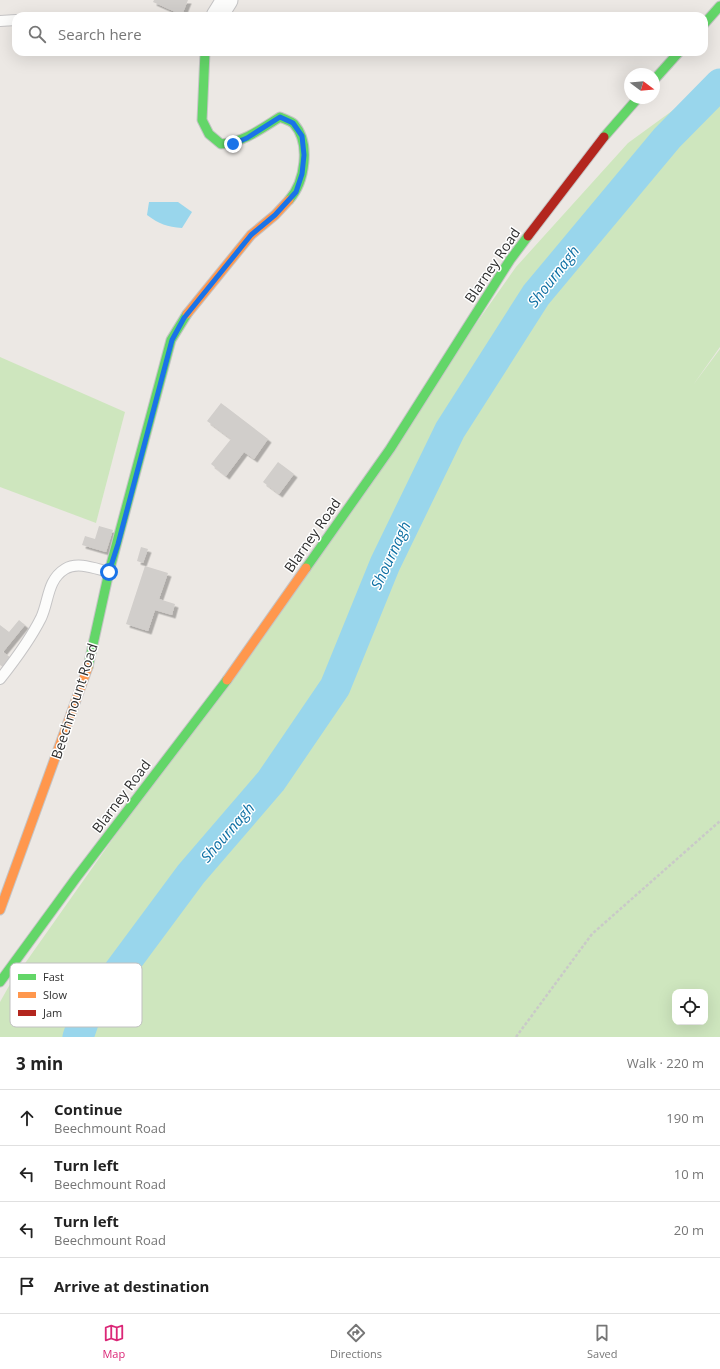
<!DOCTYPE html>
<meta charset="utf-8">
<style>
:root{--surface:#fff;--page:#f6f6f6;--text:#222;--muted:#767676;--line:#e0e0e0;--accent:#db2777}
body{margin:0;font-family:"Open Sans",sans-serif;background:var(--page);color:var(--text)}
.controls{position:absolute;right:12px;bottom:12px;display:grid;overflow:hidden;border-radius:8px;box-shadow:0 4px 16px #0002}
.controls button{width:36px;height:36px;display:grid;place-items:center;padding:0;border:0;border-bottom:1px solid var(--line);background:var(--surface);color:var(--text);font:20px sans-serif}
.compass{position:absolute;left:624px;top:68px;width:36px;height:36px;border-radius:50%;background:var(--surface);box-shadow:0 4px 16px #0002;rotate:106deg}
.stop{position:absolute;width:12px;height:12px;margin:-9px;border:3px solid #1a73e8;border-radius:50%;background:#fff}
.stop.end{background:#1a73e8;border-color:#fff;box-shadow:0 1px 4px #0008}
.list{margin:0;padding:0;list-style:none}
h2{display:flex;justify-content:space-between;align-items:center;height:52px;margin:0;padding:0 16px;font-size:17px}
h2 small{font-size:13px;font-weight:400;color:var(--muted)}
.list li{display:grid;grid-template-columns:26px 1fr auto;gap:12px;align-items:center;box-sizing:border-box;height:56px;padding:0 16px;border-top:1px solid var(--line)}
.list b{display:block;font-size:15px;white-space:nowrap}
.list p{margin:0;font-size:13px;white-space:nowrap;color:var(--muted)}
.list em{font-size:13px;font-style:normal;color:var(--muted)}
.icon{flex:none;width:22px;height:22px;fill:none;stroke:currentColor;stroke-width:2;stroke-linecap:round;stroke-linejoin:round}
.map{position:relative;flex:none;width:720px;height:1037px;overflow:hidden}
.search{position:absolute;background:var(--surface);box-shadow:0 4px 16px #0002;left:12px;right:12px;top:12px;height:44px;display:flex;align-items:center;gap:10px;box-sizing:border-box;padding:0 14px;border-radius:12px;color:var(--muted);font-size:15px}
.sheet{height:276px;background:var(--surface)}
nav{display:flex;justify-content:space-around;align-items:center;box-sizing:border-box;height:56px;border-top:1px solid var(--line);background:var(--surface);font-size:11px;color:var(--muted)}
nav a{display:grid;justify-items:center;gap:2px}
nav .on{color:var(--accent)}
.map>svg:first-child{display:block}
.green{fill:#cee6be;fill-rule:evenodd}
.water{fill:#99d6ec}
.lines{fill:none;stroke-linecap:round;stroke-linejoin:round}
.river{stroke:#99d6ec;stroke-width:31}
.building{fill:#d1cecb;filter:url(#shadow)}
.lane-casing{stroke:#c5c4c5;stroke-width:12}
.street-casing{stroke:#c5c4c5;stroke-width:23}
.fast-casing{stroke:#c5c4c5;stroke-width:11}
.slow-casing{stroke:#c5c4c5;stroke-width:11}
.jam-casing{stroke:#c5c4c5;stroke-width:11}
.path{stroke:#c9c9c8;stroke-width:2.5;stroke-dasharray:3 2;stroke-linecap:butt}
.lane{stroke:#fcfcfb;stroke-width:10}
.street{stroke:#fcfcfb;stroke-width:21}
.fast{stroke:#63d668;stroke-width:9}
.slow{stroke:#ff974d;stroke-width:9}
.jam{stroke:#b3261e;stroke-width:9}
.route{stroke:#1a73e8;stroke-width:5}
.labels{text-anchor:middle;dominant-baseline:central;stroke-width:3;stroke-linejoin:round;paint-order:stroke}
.street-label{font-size:14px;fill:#2e2e2e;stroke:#fff}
.water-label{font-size:15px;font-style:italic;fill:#0d6fa3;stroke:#fff}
.key{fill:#fff;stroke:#c0c0c0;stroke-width:1}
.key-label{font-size:11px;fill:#2e2e2e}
</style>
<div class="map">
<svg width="720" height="1037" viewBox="0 0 720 1037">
<defs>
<filter id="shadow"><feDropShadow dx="3.5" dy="3.5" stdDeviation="0" flood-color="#0004"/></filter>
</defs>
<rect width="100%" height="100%" fill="#ece8e4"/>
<g class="green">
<path d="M720 76V347L693 385 720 349V1037H0V1002L9 986 516 267 628 143ZM675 992H705V1022H675Z"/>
<path d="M0 357 125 412 96 523 0 487Z"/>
</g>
<path class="water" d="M149 202H178L192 212 182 228C167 227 159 224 147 215Z"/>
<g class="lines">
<path class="river" d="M78 1037 85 1017 191 874 271 781 335 687 385 564 450 430 536 295 667 138 720 84"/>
</g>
<g class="building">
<path d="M154 0H188L182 15 153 2Z"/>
<path d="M221 403 268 439 254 459 244 452 226 476 211 464 231 439 207 421Z"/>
<path d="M278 462 294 474 279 494 263 482Z"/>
<path d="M99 526 113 530 106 552 82 545 85 536 95 539Z"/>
<path d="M141 547 148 549 143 563 137 561Z"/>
<path d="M145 566 168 573 159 599 175 604 172 615 155 610 148 631 126 624Z"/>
<path d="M19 620 25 625 3 652 11 658 3 667 0 665V625L9 632Z"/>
</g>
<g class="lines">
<defs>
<g id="lane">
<path d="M0 21 16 20"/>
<path d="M0 679C15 660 30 640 41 618 49 601 47 580 65 569 78 561 96 569 109 572"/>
</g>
<path id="street" d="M217 16 227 0"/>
<g id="fast">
<path d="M704 24 720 6"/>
<path d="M205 52 202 120 209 134 221 144C244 142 261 129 280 117 284 119 291 121 294 124 311 143 305 182 289 200"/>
<path d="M654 80 679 52"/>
<path d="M604 137 638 98"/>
<path d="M306 568 390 449 510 260 528 236"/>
<path d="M88 667 109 572 171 340 187 314"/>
<path d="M0 982 76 878 227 680"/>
</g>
<g id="slow">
<path d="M187 314 251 235 275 215 289 200"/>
<path d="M227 680 306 568"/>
<path d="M0 910 88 667"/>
</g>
<path id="jam" d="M528 236 604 137"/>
</defs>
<use href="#lane" class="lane-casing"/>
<use href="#street" class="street-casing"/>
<use href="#fast" class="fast-casing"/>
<use href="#slow" class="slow-casing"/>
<use href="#jam" class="jam-casing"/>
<path class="path" d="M516 1037 592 934 720 821"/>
<use href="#lane" class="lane"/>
<use href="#street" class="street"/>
<use href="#fast" class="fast"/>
<use href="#slow" class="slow"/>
<use href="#jam" class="jam"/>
</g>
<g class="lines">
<path class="route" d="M109 572 118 544 172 340 184 318 251 235 275 215 296 192 302 174 304 155 302 136 293 123 280 117 247 138 233 144"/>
</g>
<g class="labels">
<g class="street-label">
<text transform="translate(492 265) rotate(-56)">Blarney Road</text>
<text transform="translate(312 535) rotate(-55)">Blarney Road</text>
<text transform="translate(74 701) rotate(-72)">Beechmount Road</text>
<text transform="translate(121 796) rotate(-53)">Blarney Road</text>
</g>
<g class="water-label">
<text transform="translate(553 276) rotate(-52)">Shournagh</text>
<text transform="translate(390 555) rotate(-65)">Shournagh</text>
<text transform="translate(227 832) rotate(-49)">Shournagh</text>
</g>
</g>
<rect x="10" y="963" width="132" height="64" rx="6" class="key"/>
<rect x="18" y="974" width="18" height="6" fill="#63d668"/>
<rect x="18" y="992" width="18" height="6" fill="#ff974d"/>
<rect x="18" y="1010" width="18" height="6" fill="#b3261e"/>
<g class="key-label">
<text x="43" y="981">Fast</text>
<text x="43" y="999">Slow</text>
<text x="43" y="1017">Jam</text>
</g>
</svg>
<div class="controls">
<button><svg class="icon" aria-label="locate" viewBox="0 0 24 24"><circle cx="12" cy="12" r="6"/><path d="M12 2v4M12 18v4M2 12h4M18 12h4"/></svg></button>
</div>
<svg class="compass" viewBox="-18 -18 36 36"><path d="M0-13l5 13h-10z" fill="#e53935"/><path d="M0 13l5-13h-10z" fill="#767676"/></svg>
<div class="stop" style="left:109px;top:572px"></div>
<div class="stop end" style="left:233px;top:144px"></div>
<div class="search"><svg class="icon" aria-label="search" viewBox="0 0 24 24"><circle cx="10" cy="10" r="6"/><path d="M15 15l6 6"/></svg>Search here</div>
</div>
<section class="sheet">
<h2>3 min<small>Walk · 220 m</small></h2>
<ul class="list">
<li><svg class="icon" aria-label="ahead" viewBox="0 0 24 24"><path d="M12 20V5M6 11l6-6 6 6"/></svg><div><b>Continue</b><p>Beechmount Road</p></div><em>190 m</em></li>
<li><svg class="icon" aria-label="left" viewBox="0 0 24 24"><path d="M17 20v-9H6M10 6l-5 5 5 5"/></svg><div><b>Turn left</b><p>Beechmount Road</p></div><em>10 m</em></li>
<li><svg class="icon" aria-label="left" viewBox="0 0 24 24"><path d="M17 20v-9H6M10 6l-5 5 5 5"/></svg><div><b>Turn left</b><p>Beechmount Road</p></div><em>20 m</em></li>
<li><svg class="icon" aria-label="arrive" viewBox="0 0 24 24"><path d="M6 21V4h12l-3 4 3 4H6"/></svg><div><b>Arrive at destination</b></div></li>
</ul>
</section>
<nav>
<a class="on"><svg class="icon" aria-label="map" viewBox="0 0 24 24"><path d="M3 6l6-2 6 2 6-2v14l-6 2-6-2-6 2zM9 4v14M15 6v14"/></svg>Map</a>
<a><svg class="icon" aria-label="directions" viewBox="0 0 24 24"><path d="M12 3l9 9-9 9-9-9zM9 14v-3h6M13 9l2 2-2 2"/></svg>Directions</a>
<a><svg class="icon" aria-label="saved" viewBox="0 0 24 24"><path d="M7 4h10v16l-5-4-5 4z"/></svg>Saved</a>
</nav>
